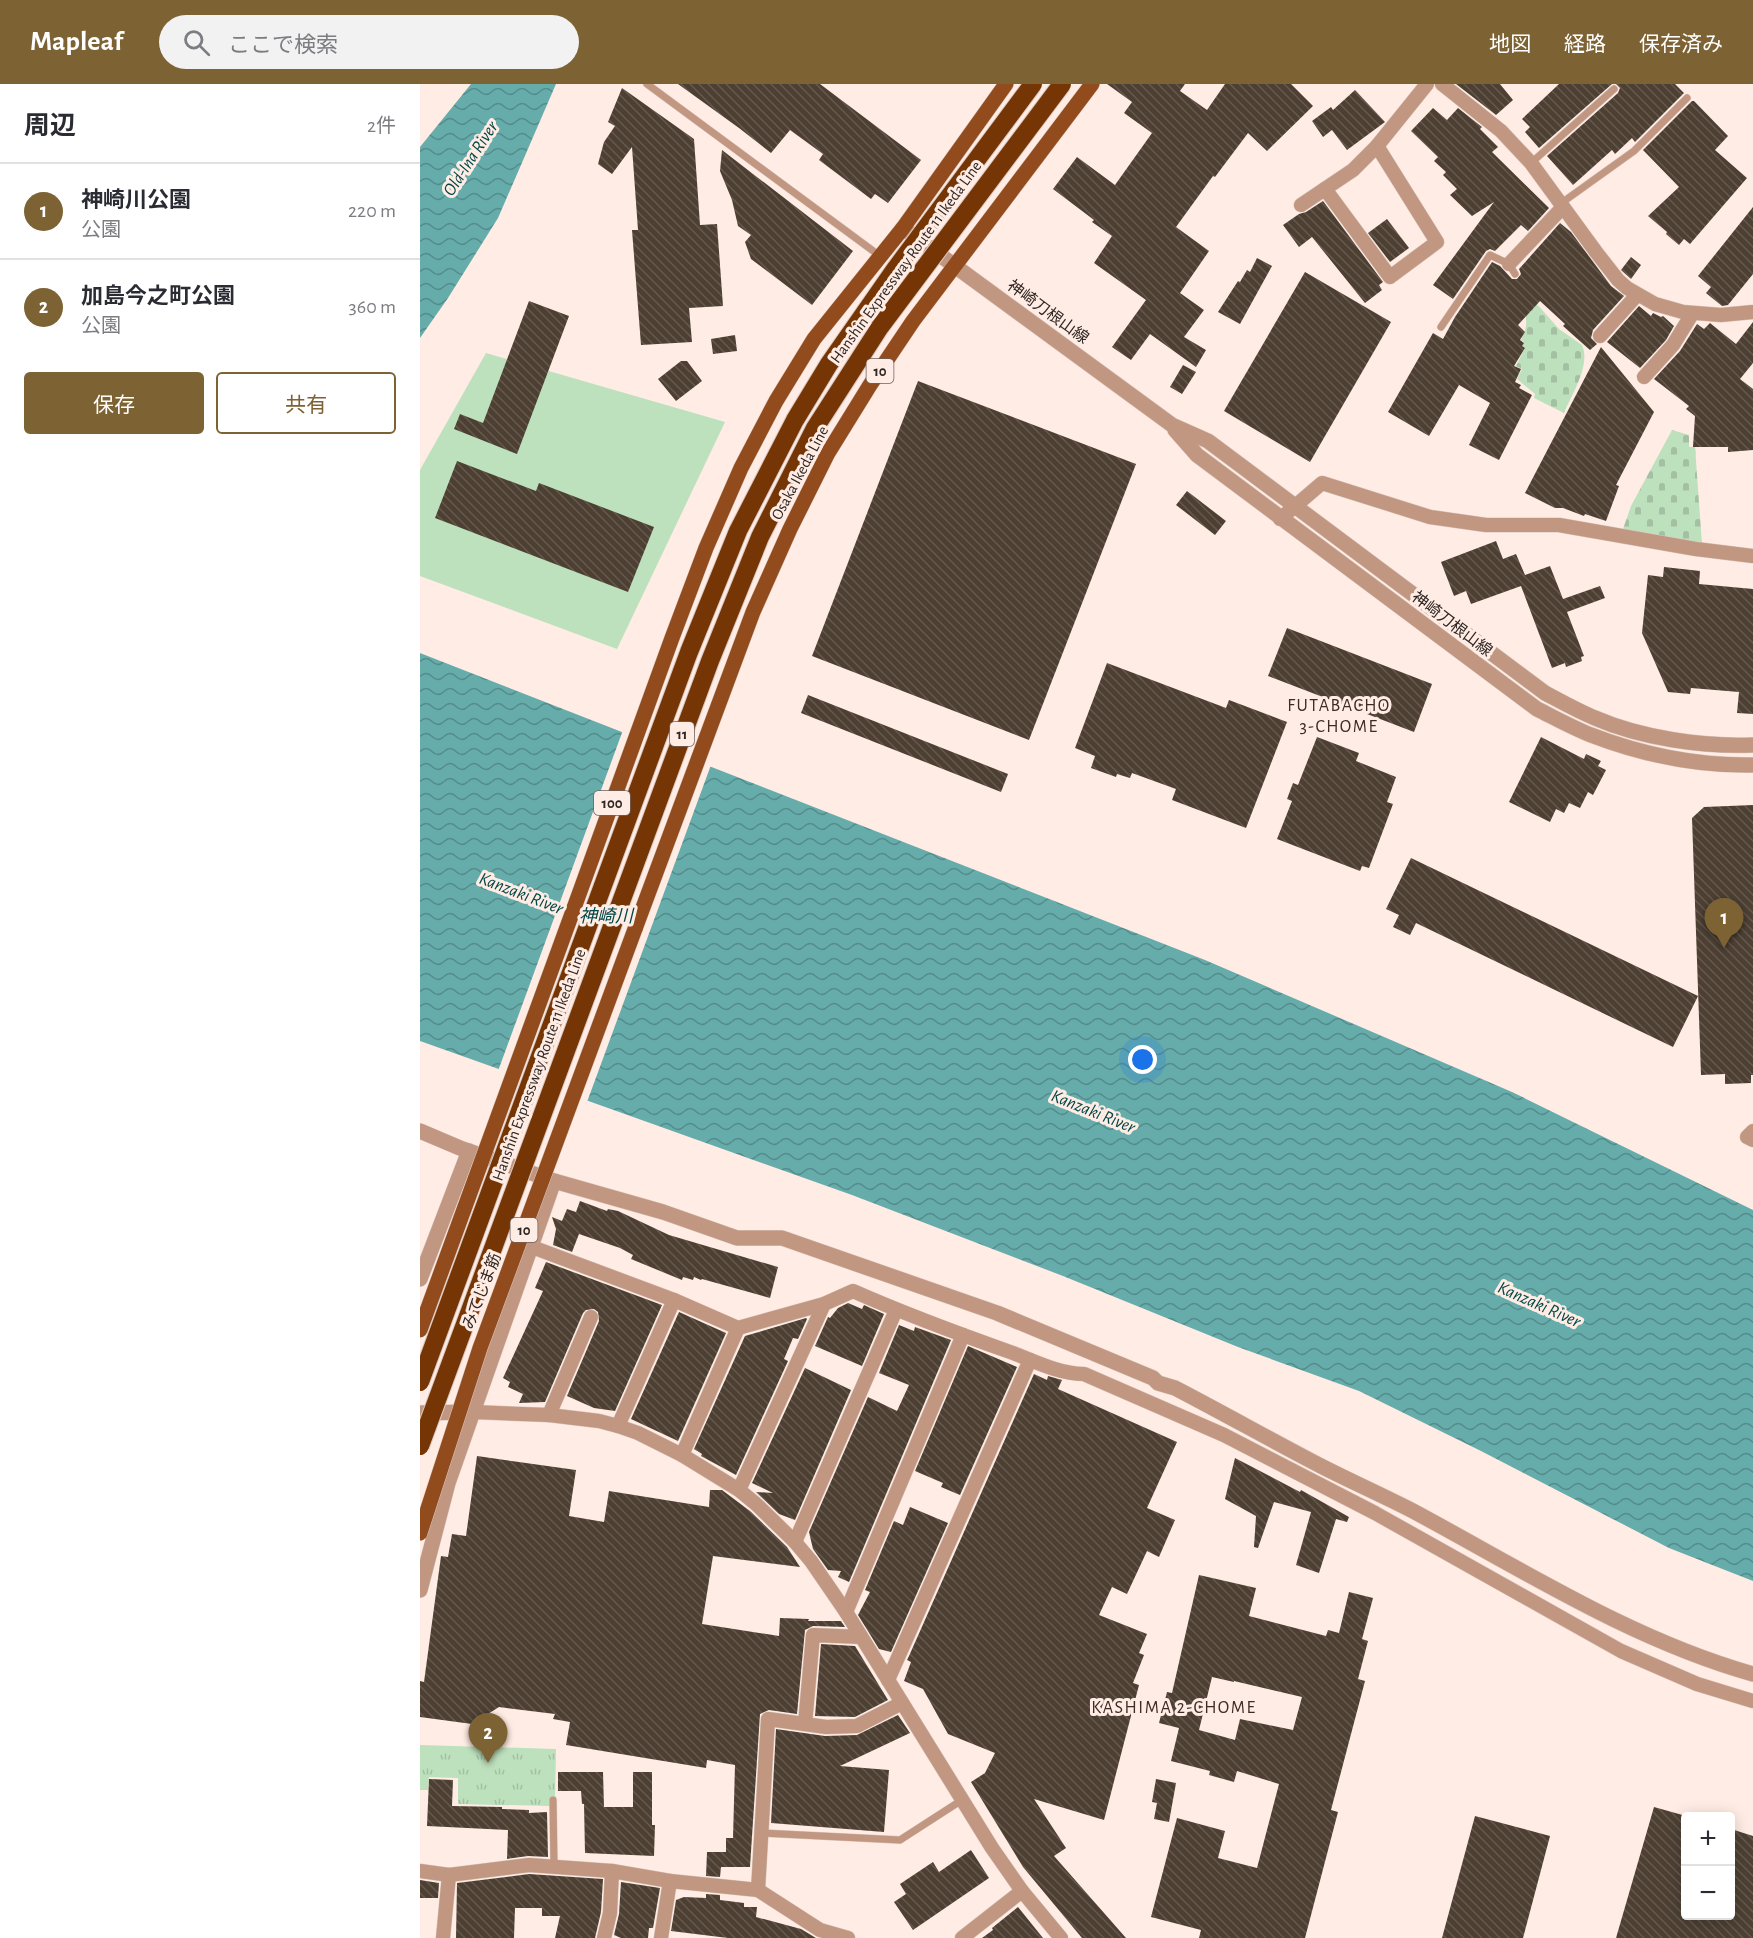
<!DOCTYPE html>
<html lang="ja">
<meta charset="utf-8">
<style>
:root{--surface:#fff;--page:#f2f2f3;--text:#2b2b33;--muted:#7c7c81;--line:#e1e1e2;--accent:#7d6234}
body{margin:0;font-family:"Alegreya Sans","Noto Sans JP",sans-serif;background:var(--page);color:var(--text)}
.controls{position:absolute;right:18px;bottom:18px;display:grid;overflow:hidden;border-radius:6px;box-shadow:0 3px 15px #0003}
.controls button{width:54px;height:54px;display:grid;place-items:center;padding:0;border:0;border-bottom:2px solid var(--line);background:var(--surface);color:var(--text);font:30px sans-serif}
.you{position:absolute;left:723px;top:976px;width:21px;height:21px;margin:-15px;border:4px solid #fff;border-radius:50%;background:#1a73e8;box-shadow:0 0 0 9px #1a73e833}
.badge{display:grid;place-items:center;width:39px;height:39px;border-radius:50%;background:var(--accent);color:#fff;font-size:20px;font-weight:700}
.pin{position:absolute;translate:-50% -50px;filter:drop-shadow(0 2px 3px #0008)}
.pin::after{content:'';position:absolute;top:32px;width:21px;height:18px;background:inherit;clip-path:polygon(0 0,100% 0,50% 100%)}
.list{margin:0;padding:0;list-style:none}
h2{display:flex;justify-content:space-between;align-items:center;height:78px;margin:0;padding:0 24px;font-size:26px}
h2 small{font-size:20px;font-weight:400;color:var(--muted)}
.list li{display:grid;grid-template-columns:39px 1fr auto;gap:18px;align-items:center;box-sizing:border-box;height:96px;padding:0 24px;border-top:2px solid var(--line)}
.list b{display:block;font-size:22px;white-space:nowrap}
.list p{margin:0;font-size:20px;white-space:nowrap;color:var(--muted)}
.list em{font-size:20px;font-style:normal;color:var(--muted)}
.actions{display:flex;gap:12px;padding:18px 24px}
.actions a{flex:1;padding:14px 0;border:2px solid var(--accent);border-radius:6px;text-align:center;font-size:21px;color:var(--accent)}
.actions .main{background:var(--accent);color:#fff}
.icon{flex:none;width:33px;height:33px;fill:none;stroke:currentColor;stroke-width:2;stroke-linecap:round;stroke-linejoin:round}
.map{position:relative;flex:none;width:1333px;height:1854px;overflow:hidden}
header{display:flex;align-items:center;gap:36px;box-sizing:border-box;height:84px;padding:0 30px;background:var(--accent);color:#fff}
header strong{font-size:28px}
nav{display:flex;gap:33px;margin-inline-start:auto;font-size:21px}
.search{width:420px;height:54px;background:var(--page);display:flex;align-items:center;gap:15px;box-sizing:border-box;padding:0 21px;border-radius:33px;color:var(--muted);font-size:22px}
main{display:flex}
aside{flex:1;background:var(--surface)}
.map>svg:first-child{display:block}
.grass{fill:url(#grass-tufts)}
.cemetery{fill:url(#cemetery-stones)}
.pitch{fill:#bde0bd}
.water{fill:url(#water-waves)}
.pier{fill:#ffece4}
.building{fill:url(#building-back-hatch);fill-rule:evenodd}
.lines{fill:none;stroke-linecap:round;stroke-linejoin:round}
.service-casing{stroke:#dac9c1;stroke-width:8}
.minor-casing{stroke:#dac9c1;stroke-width:15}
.tertiary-casing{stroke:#dac9c1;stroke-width:16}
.primary-casing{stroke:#dac9c1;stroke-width:16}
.service{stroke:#c19781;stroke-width:7}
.minor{stroke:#c19781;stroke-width:14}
.tertiary{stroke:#c19781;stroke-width:15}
.primary{stroke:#924b1d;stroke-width:15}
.primary-bridge-casing{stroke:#dac9c1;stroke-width:16;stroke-linecap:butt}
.motorway-bridge-casing{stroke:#dac9c1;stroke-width:20;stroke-linecap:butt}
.primary-bridge{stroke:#924b1d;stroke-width:15}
.motorway-bridge{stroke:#753505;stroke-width:18}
.labels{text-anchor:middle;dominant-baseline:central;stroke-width:6;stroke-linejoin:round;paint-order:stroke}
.shield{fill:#ffece4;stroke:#6d625d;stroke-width:1.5}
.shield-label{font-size:15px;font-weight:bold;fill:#2f2723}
.street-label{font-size:16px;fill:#2f2723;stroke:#ffece4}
.water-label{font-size:18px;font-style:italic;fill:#024747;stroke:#ffece4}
.neighbourhood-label{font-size:18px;letter-spacing:1.5px;fill:#3d2b24;stroke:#ffece4}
</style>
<header>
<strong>Mapleaf</strong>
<div class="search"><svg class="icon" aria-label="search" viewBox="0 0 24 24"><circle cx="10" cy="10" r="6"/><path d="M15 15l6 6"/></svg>ここで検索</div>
<nav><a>地図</a><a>経路</a><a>保存済み</a></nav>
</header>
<main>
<aside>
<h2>周辺<small>2件</small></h2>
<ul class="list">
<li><span class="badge">1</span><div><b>神崎川公園</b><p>公園</p></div><em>220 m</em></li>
<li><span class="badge">2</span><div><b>加島今之町公園</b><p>公園</p></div><em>360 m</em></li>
</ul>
<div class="actions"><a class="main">保存</a><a>共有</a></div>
</aside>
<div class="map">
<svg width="1333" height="1854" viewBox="0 0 1333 1854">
<defs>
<pattern id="grass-tufts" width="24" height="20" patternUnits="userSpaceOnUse" patternTransform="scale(1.5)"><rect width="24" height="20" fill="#bde0bd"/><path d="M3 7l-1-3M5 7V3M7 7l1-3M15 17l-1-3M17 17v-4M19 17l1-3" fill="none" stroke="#a3c0a2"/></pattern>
<pattern id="cemetery-stones" width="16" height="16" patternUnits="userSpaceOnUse" patternTransform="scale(1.5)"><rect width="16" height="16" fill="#bde0bd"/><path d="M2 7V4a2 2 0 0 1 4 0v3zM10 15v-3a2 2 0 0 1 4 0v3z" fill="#a3c0a2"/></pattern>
<pattern id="water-waves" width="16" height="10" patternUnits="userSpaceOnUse" patternTransform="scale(1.5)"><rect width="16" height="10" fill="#65acab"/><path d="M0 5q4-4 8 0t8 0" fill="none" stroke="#548c8b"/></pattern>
<pattern id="building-back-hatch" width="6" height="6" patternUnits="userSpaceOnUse" patternTransform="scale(1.5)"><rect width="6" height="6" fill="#4d4033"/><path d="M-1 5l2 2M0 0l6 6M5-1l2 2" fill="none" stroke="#64594f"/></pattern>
</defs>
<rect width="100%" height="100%" fill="#ffece4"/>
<path class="grass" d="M0 1661 136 1665 135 1713H130V1722L38 1720V1694L9 1693 8 1706H0Z"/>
<g class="cemetery">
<path d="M1116 219 1139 245 1162 261C1171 281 1152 310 1144 329L1114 314 1115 310 1097 295 1102 285 1096 282 1105 264 1102 262 1104 258 1101 256C1107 245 1108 236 1103 223Z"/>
<path d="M1252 346 1269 351V363H1275L1282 460 1203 445 1211 422Z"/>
</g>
<path class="pitch" d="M66 269 305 338 197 565 0 492V386Z"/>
<g class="water">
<path d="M51 0H136L78 134 28 214 0 254V63Z"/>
<path d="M0 569 785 876 1092 1008 1333 1126V1497L1249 1464 1061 1367 939 1307 818 1263 643 1192 432 1111 0 957Z"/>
</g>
<path class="pier" d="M203 646 291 681 167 1018 78 987Z"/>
<g class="building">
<path d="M258 0H400L501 76 468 119 455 110 451 115 399 76 403 70 370 46 351 69 319 44Z"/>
<path d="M687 0H765L760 7 787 26 805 0H871L893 22 847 67 828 49 795 93 793 92 756 143 789 167 760 209 784 226 764 253 786 266 776 283 730 250 711 276 692 263 726 216 674 179 692 152 672 138 674 136 633 105 657 73 695 101 732 49 704 29 712 18Z"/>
<path d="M1036 0H1080L1093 16 1076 31Z"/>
<path d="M1139 0H1192L1119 64 1105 48 1110 43 1102 35Z"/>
<path d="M1196 0H1255L1264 9 1215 58 1212 54 1195 70 1192 66 1153 101 1127 72 1198 9 1200 4Z"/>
<path d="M202 4 274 55 280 141 297 140 303 222 269 224 272 258 221 261 212 146H218L212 63 192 90 178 80 184 58 195 42 188 38Z"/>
<path d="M935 6 965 38 927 66 912 46 903 53 892 37 911 23 913 26Z"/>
<path d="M1272 17H1274L1308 52 1295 66 1327 94 1270 160 1264 155 1259 161 1246 150 1247 148 1228 132 1259 103 1223 66Z"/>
<path d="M1013 24 1027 36 1038 24 1062 43 1060 45 1078 63 1072 68 1129 124 1108 147 1101 141 1075 167 1070 165 1066 167 1033 215 1013 201 1074 118 1052 132 1030 111 1037 105 1023 91 1026 88 1014 77 1018 73 991 47Z"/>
<path d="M302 66 433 167 392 221 331 175 325 158 331 151 318 142 312 116 300 87Z"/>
<path d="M903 117 963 198 959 201 962 206 945 219 892 153 879 163 863 141 879 130 886 128Z"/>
<path d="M1333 123V190L1308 221 1302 222 1286 209 1291 203 1278 192Z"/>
<path d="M967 135 989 164 970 178 948 149Z"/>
<path d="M1140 139 1151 148 1191 202 1204 212 1173 246 1171 254 1177 260 1170 266 1143 242 1145 240 1120 217 1098 241 1105 248 1100 256 1104 259 1102 262 1105 264 1094 282 1101 285 1095 298 1101 301 1099 304 1112 311 1079 376 1049 361 1070 319 1039 301 1009 352 968 328 1013 249 1023 255 1035 233 1072 178 1080 182 1092 195H1097L1101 190 1099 185Z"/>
<path d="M1211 173 1221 181 1211 195 1201 186Z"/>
<path d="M837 174 852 182 820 240 798 228 818 197 820 198 827 186 830 188Z"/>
<path d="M885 188 971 238 890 378 804 327Z"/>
<path d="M109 217 149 232 97 370 34 345 40 330 63 339Z"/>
<path d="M1219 222 1231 232 1233 229 1241 233 1243 232 1254 242 1246 256 1220 284 1187 258Z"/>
<path d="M1333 238V279L1320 295 1333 305V366L1308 368V363H1273L1275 332 1266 325 1269 322 1234 295 1260 267 1277 240 1284 245 1290 239 1316 260Z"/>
<path d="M315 251 317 267 293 270 291 255Z"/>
<path d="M1181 263 1234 328 1196 401 1199 402 1186 437 1165 430 1164 432 1143 424H1135L1105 409Z"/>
<path d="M261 277H267L282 297 256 317 238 295Z"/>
<path d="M763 281 776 288 762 310 750 303Z"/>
<path d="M498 297 716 380 609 656 392 572Z"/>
<path d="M37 377 116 407 119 399 234 443 208 508 15 434Z"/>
<path d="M767 407 806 437 795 451 756 421Z"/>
<path d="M1076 457 1083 475 1096 470 1105 491 1130 482 1143 515 1180 502 1185 514 1147 528 1164 572 1161 573 1162 577 1146 583 1145 579 1132 584 1101 502 1051 520 1046 507 1034 512 1021 478Z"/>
<path d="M1244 483 1280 487 1279 500 1333 505V630L1317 629 1319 608 1271 604 1270 610 1248 608 1222 549 1228 491 1243 493Z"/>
<path d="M867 544 1012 600 994 648 848 592Z"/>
<path d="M687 579 806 624 809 616 867 638 826 744 752 716 756 705 712 689 710 694 697 690 696 693 671 684 675 672 655 664Z"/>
<path d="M388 611 588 690 581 708 381 629Z"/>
<path d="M897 653 939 669 936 677 976 693 967 718 973 720 949 784 942 782 940 787 857 755 872 717 867 715 873 699 878 701Z"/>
<path d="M1121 653 1164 675 1166 670 1181 677 1178 682 1186 686 1173 711 1168 708 1160 724 1149 719 1144 729 1136 725 1130 738 1089 718Z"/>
<path d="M1333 721V991H1331V999L1305 1000V990L1281 991 1272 734 1284 723Z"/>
<path d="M991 774 1278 912 1253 963 996 839 990 851 973 843 979 831 966 825Z"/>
<path d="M160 1117 187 1127 188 1125 198 1127 249 1151 358 1183 350 1214 282 1195 281 1196 274 1193 273 1196 263 1193 262 1196 211 1175 213 1171 200 1164 159 1150 152 1168 133 1161 136 1145 132 1133 142 1137 147 1125 156 1128Z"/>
<path d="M126 1178 242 1221 195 1327 174 1324 147 1312 179 1237 178 1228 174 1225 166 1226 163 1229 125 1318 99 1319 103 1310 88 1303 90 1298 83 1294 123 1207 115 1204Z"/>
<path d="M428 1219 442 1225 444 1221 464 1230 442 1282 395 1262 408 1233 410 1234 418 1224Z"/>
<path d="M259 1228 306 1249 258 1357 211 1335Z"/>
<path d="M386 1234 387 1235 378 1255 373 1254 364 1275 368 1277 316 1391 281 1372 282 1370 274 1365 325 1252Z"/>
<path d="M479 1241 494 1247 495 1243 531 1256 429 1498 418 1493 421 1487 408 1486 393 1465 389 1448 448 1313 477 1327 489 1301 459 1289Z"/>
<path d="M548 1262 597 1283 540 1411 521 1403 523 1399 495 1387Z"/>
<path d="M385 1284 431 1306 375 1436 359 1430 336 1408 353 1409 332 1399Z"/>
<path d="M614 1290 627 1296 628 1292 642 1296 638 1305 757 1358 727 1424 755 1436 739 1473 727 1467 707 1510 692 1503 679 1531 727 1550 719 1569 724 1571 713 1599 719 1601 684 1736 614 1715 646 1764 634 1772 706 1854H662L603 1783 551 1698 565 1689 575 1669 528 1650 503 1605 484 1597 491 1578 487 1576 489 1572Z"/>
<path d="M57 1372 156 1386 149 1432 184 1438 189 1407 289 1423 290 1406H302L330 1427 367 1463 380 1483 293 1472 282 1540 359 1552 360 1534 389 1535 388 1537H421L425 1543 393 1542 385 1546 377 1630 349 1626 340 1630 330 1783H301L300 1793 286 1792 287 1768H306V1754H313L315 1681 287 1676 286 1684 146 1661 150 1638 133 1635 135 1630 79 1623 52 1640 0 1633V1597L4 1598 21 1472 28 1473 32 1450 46 1452Z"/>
<path d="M815 1374 880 1408 881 1406 929 1433 927 1438 916 1435 899 1489 876 1481 891 1428 854 1418 838 1464 834 1463 836 1432 805 1415Z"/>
<path d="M490 1423 528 1439 471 1568 459 1565 438 1531 450 1508 445 1506 474 1437 483 1441Z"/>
<path d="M779 1491 836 1504 829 1532 906 1552 908 1546 919 1549 929 1508 953 1514 942 1555 948 1557 938 1595 945 1597 911 1726 918 1728 885 1854H779L781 1846 731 1833 757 1734 805 1747 798 1774 837 1784 859 1700 817 1687 814 1698 789 1691 790 1687 751 1677 759 1644 739 1639 747 1608 752 1609ZM792 1593 814 1598V1597L882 1613 873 1646 820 1635 815 1656 779 1646Z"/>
<path d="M401 1560 435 1562 468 1616 435 1633 395 1632Z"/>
<path d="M478 1631 490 1649 420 1682 469 1686 464 1748 351 1739 356 1645 405 1652 437 1651Z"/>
<path d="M138 1688H183L184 1723H213V1688H232V1741H235L234 1772 165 1769 164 1720H162L161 1707H138Z"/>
<path d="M9 1695 33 1696 32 1722 82 1723V1725L109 1726V1729L127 1728 128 1773 108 1772 87 1775 88 1746 7 1742Z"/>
<path d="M736 1695 756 1699 749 1738 734 1735 737 1719 732 1718Z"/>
<path d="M1234 1723 1266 1732V1832H1311V1745L1333 1752V1854H1196Z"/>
<path d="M1055 1732 1130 1752 1103 1854H1022Z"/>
<path d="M551 1766 569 1794 493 1846 474 1818 486 1810 480 1800 513 1778 519 1788Z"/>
<path d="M109 1790 183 1795 181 1828 175 1854H135L140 1832H122V1824H95L94 1854H36L37 1799Z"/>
<path d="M0 1796 19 1799 18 1814H0Z"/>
<path d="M201 1798 240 1804 233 1844H229L228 1854H201L194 1851 199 1830Z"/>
<path d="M286 1810 300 1811V1816L324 1819V1823H337L336 1833 381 1845 396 1854H308L251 1847 256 1816 264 1813 286 1814Z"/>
<path d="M598 1823 623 1854H562L573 1846 572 1844Z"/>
</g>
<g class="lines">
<defs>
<g id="service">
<path d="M227 0 460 172"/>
<path d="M1111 79 1194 5"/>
<path d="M1140 120 1214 67 1267 14"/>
<path d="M1021 243 1070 171 1089 180 1095 190"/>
<path d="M133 1716 134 1783"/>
<path d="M342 1749 480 1756 542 1716"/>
</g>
<g id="minor">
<path d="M1022 0 1081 47 1111 79 1176 168 1198 196 1207 204 1235 220 1263 228 1301 231 1333 228"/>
<path d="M905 105 970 193 1017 158 957 62"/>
<path d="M881 121 933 86 957 62 1007 0"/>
<path d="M1089 180 1143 123"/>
<path d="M1180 252 1217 211"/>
<path d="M1224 293 1253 261 1272 230"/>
<path d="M860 435 902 399 1010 433 1066 441H1139L1276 465 1333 472"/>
<path d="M1333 1047 1327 1053 1333 1056"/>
<path d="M112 1163 254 1216 318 1244 404 1220 433 1207C485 1230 539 1250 593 1269 616 1278 640 1290 664 1290L804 1351 955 1429 1201 1567 1277 1600 1333 1617"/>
<path d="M53 1328 129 1331 179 1337 198 1342 218 1349 262 1371 319 1406 336 1420 375 1458 391 1477 426 1528 572 1764 602 1807 641 1854"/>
<path d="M129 1331 171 1233"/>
<path d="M198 1342 254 1216"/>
<path d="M262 1371 318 1244"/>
<path d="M319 1406 404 1220"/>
<path d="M375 1458 476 1226"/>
<path d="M426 1528 543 1251"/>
<path d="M468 1596 610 1276"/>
<path d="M385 1640 393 1551 441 1553"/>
<path d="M0 1787 29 1791 109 1781 192 1787 250 1797 338 1806 400 1846 428 1854"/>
<path d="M338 1806 348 1635 406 1643 437 1642 482 1619"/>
<path d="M23 1854 29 1791"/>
<path d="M184 1854 190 1829 192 1787"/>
<path d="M241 1854 250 1797"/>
<path d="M542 1854 602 1807"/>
</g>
<g id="tertiary">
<path d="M483 144 752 341 788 357 1125 609C1142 618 1158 627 1175 634 1221 654 1283 663 1333 661"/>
<path d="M755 346 777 371 1117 625C1135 634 1153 644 1171 651 1223 671 1277 682 1333 681"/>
<path d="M0 1047 40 1064 134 1097 243 1128 317 1154H362L577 1229 733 1294 738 1299 755 1304C803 1329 851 1356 899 1381 930 1397 962 1411 993 1427 1103 1486 1212 1556 1333 1590"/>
<path d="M0 1195 49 1067"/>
<path d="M0 1329 50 1328"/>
<path d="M0 1506 28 1399 134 1097"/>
</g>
<g id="primary">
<path d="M154 824 252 554 286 464 321 384 356 317 394 255 483 144 586 0"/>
<path d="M215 845 333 528 370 445 408 369 450 301 493 237 672 0"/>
</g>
</defs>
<use href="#service" class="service-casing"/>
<use href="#minor" class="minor-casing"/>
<use href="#tertiary" class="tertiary-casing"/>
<use href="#primary" class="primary-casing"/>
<use href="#service" class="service"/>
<use href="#minor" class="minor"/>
<use href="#tertiary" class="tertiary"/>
<use href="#primary" class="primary"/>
<defs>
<g id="primary-bridge">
<path d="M0 1246 154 824"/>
<path d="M0 1449 60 1264 215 845"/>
</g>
<g id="motorway-bridge">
<path d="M0 1298 269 568 318 447 375 336 409 280 476 184 613 0"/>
<path d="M0 1362 290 577 340 453 395 344 460 243 642 0"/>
</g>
</defs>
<use href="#primary-bridge" class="primary-bridge-casing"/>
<use href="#motorway-bridge" class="motorway-bridge-casing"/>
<use href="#primary-bridge" class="primary-bridge"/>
<use href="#motorway-bridge" class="motorway-bridge"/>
</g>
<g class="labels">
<g class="shield">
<rect x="446.5" y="275" width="27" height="24" rx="4.5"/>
<rect x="250" y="638" width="24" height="24" rx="4.5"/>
<rect x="174" y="707" width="36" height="24" rx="4.5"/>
<rect x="90.5" y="1134" width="27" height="24" rx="4.5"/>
</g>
<g class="shield-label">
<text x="460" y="287">10</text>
<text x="262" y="650">11</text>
<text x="192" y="719">100</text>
<text x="104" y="1146">10</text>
</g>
<g class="street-label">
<text transform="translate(486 178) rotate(-54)">Hanshin Expressway Route 11 Ikeda Line</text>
<text transform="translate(628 228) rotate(36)">神崎刀根山線</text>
<text transform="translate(380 389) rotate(-62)">Osaka Ikeda Line</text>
<text transform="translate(1032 540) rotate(37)">神崎刀根山線</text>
<text transform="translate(119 981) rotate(-70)">Hanshin Expressway Route 11 Ikeda Line</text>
<text transform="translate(62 1207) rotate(-69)">みてじま筋</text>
</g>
<g class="water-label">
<text transform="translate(51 75) rotate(-57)">Old-Ina River</text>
<text transform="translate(101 810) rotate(21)">Kanzaki River</text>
<text x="186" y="833">神崎川</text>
<text transform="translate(673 1028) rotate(22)">Kanzaki River</text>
<text transform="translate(1119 1221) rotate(24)">Kanzaki River</text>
</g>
<g class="neighbourhood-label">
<text x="919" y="622">FUTABACHO<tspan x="919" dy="21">3-CHOME</tspan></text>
<text x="754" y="1624">KASHIMA 2-CHOME</text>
</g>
</g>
</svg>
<div class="controls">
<button>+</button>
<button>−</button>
</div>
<div class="you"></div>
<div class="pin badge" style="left:1304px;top:864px">1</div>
<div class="pin badge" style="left:68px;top:1679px">2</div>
</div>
</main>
